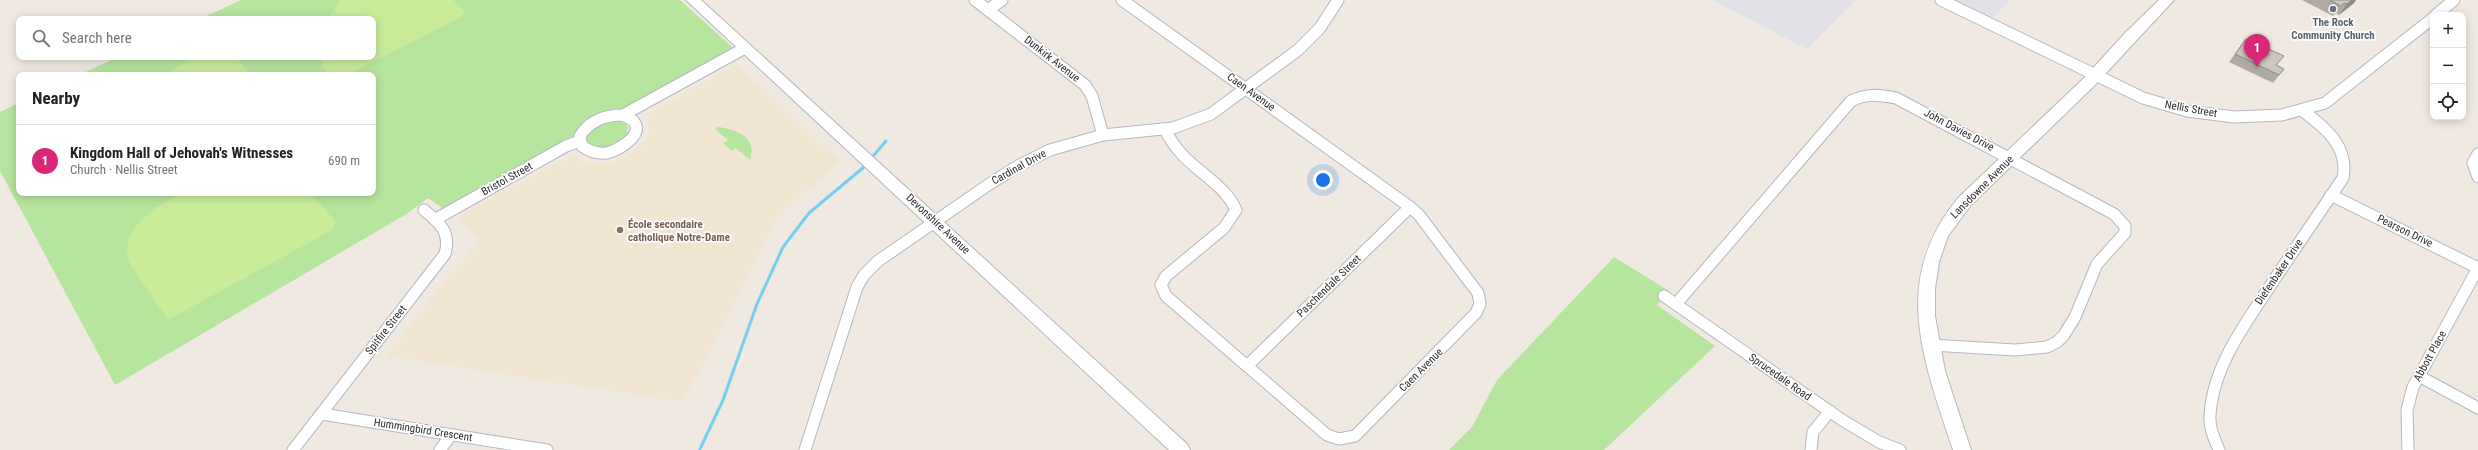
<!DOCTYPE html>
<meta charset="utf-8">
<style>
:root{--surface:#fff;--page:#f6f6f6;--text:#222;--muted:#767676;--line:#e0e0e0;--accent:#db2777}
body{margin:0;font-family:"Roboto Condensed",sans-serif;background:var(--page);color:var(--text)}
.controls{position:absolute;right:12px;top:12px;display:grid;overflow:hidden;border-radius:8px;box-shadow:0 2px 10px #0003}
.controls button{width:36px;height:36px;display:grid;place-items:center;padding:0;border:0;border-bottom:1px solid var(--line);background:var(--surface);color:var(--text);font:20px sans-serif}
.you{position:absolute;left:1323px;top:180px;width:14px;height:14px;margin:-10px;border:3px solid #fff;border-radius:50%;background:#1a73e8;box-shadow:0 0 0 6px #1a73e833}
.badge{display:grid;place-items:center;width:26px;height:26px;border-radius:50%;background:var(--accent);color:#fff;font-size:13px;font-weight:700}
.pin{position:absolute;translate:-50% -33px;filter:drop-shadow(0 1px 2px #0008)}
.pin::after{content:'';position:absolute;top:21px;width:14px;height:12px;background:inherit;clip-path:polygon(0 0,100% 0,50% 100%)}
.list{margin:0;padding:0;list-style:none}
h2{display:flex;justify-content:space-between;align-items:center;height:52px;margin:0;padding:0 16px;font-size:17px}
h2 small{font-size:13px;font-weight:400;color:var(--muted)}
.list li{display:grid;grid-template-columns:26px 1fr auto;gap:12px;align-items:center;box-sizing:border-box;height:72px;padding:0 16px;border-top:1px solid var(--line)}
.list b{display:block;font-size:15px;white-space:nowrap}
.list p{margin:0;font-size:13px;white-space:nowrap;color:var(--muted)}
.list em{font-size:13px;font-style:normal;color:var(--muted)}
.icon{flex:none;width:22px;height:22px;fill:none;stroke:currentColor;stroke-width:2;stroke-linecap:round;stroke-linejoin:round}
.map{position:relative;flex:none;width:2478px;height:450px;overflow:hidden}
.search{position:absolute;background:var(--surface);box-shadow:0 2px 10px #0003;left:16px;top:16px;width:360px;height:44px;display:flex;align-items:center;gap:10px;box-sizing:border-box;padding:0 14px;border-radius:8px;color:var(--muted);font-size:15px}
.panel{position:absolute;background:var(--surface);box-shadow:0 2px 10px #0003;left:16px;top:72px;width:360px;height:124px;border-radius:8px}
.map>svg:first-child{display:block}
.industrial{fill:#e3e1e8}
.education{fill:#f0e6d1}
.green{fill:#b6e59e}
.pitch{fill:#c9ec9a}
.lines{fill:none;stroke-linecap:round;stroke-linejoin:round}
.stream{stroke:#75cff0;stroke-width:3}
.minor-casing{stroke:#b4b7c1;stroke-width:13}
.secondary-casing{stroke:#b4b7c1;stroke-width:2}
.minor{stroke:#fff;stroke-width:11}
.secondary{fill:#fff;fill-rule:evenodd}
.wall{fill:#afaba4}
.shaded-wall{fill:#8e8b86}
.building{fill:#cbc7bf;stroke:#8e8b86}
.worship-dot{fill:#6b7280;stroke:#fff;stroke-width:1.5}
.education-dot{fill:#8d6e63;stroke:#fff;stroke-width:1.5}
.labels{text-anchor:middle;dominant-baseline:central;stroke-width:3.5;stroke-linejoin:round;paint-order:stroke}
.worship-label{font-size:11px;font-weight:bold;fill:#5b616d;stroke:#fff}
.street-label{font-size:11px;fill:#2e2e2e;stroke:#fff}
.education-label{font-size:11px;font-weight:bold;fill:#785e54;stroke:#fff;text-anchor:start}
</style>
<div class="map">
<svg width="2478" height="450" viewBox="0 0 2478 450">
<rect width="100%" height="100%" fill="#efe9e1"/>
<g class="industrial">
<path d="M1712 0H1855L1807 49Z"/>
<path d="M1955 0H2010L1991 18Z"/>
</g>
<path class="education" d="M736 64 840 161 776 219 683 402 386 356 453 270 480 241 456 217 570 156H574L590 164H599L613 162 630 154 644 143 649 134 646 115Z"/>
<g class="green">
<path d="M241 0H680L733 48 632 107 579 129 569 141 444 209 428 198 408 213 115 385 0 171V112L19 103V193H373V75H79L118 57H373V19H200Z"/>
<path d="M616 120 626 124 628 128 626 138C612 146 601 154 586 143L587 133 596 125Z"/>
<path d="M718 127C737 130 758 137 750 160L736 148 731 151 723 143 728 140 715 129Z"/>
<path d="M1614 257 1669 291 1657 305 1715 346 1604 450H1449L1472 427 1497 380Z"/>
</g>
<g class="pitch">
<path d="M341 0H453L464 11 462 17 347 75H329L325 71 320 57H373V19H328Z"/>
<path d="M194 57H236L251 75H165Z"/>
<path d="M182 193H311L336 222 332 230 168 320 129 262C118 227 157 206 182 193Z"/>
</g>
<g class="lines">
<g class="stream">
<path d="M874 155 886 141"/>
<path d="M700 449 723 400 757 304 783 247 809 213 864 167"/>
</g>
<defs>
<g id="minor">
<path d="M975 0 1085 85 1092 96 1103 135"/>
<path d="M1122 0 1410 207 1419 215 1478 293 1480 304 1476 313 1355 436 1339 439 1327 435 1166 296 1161 285 1166 276 1224 228 1236 210C1221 177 1183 169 1165 129"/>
<path d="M1941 0 2143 98 2187 111 2234 117 2282 115 2325 103 2433 18"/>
<path d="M988 10 1002 0"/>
<path d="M2436 15 2454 0"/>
<path d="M623 115C626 117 632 119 634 122 645 135 616 152 606 153 597 154 589 151 582 146L580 136C590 120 605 115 623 115Z"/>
<path d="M623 115 745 48"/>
<path d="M2478 154 2473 163 2478 177"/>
<path d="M2331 195 2478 268"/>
<path d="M436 219 566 146 580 141"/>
<path d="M1664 296 1842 420 1879 442 1900 450"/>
<path d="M1676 304 1851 101C1867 93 1879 95 1896 98L2114 214 2125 226V233L2097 264 2075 317 2064 335 2057 342 2047 347 2015 350 1931 345"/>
<path d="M1247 366 1410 207"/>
<path d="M2419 376 2478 408"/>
<path d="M322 414 547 450"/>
<path d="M293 450 445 254C451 232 440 223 424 210"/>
<path d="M440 450 451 435"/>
<path d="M805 450 857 287 864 275 878 261 988 185 1018 166 1050 150 1103 135 1173 128 1211 114 1298 50 1320 28 1338 0"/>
<path d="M1811 450 1813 432 1830 411"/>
<path d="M2219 450C2214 438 2209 428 2210 415 2213 363 2251 316 2278 274 2300 242 2321 210 2343 178 2349 147 2326 128 2303 111"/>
<path d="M2408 450 2407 410 2413 387 2478 268"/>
</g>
<g id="secondary">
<path d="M686 0H701L1187 444 1190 450H1169Z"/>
<path d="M2159 0H2174L2094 86 1971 205 1948 236 1939 262 1935 289V316L1945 371 1971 450H1953C1923 359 1890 279 1959 197L2084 78 2125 33Z"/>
</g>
</defs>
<use href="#minor" class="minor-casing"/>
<use href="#secondary" class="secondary-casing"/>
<use href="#minor" class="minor"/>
<use href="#secondary" class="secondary"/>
</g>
<g class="wall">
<path d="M2302 0H2356L2354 3 2339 15 2336 13 2333 16Z"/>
<path d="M2246 39 2277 65 2284 69 2273 83 2229 62Z"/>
</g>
<path class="shaded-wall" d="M2352 0H2356L2354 3 2339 15 2347 4Z"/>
<g class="building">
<path d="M2330 0H2352L2347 4 2344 3 2341 6Z"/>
<path d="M2246 39 2284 56 2276 65 2284 69 2279 75 2235 54Z"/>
</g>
<circle class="worship-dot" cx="2333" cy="9" r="4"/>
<circle class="education-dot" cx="620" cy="230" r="4"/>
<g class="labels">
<g class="worship-label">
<text x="2333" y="22">The Rock<tspan x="2333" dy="13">Community Church</tspan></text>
</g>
<g class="street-label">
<text transform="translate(1052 59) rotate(38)">Dunkirk Avenue</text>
<text transform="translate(1251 92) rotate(36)">Caen Avenue</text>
<text transform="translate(2191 109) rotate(10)">Nellis Street</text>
<text transform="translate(1959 130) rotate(28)">John Davies Drive</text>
<text transform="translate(1019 167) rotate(-29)">Cardinal Drive</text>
<text transform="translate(507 179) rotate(-29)">Bristol Street</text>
<text transform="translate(1982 187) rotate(-45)">Lansdowne Avenue</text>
<text transform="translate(938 224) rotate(43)">Devonshire Avenue</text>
<text transform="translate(2405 231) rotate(26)">Pearson Drive</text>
<text transform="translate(2279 272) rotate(-56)">Diefenbaker Drive</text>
<text transform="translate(1329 286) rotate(-44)">Paschendale Street</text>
<text transform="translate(386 330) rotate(-52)">Spitfire Street</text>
<text transform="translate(2430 356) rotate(-61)">Abbott Place</text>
<text transform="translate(1421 370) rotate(-45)">Caen Avenue</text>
<text transform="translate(1780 377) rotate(35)">Sprucedale Road</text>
<text transform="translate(423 430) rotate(9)">Hummingbird Crescent</text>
</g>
<g class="education-label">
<text x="628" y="224">École secondaire<tspan x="628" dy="13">catholique Notre-Dame</tspan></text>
</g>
</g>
</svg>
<div class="controls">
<button>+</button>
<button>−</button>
<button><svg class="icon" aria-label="locate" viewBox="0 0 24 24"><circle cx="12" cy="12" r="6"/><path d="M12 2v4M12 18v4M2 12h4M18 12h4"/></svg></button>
</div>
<div class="you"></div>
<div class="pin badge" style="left:2257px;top:67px">1</div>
<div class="search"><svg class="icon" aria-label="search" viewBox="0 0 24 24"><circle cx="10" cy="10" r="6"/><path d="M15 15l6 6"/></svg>Search here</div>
<section class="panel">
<h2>Nearby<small></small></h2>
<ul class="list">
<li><span class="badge">1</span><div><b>Kingdom Hall of Jehovah's Witnesses</b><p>Church · Nellis Street</p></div><em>690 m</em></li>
</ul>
</section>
</div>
